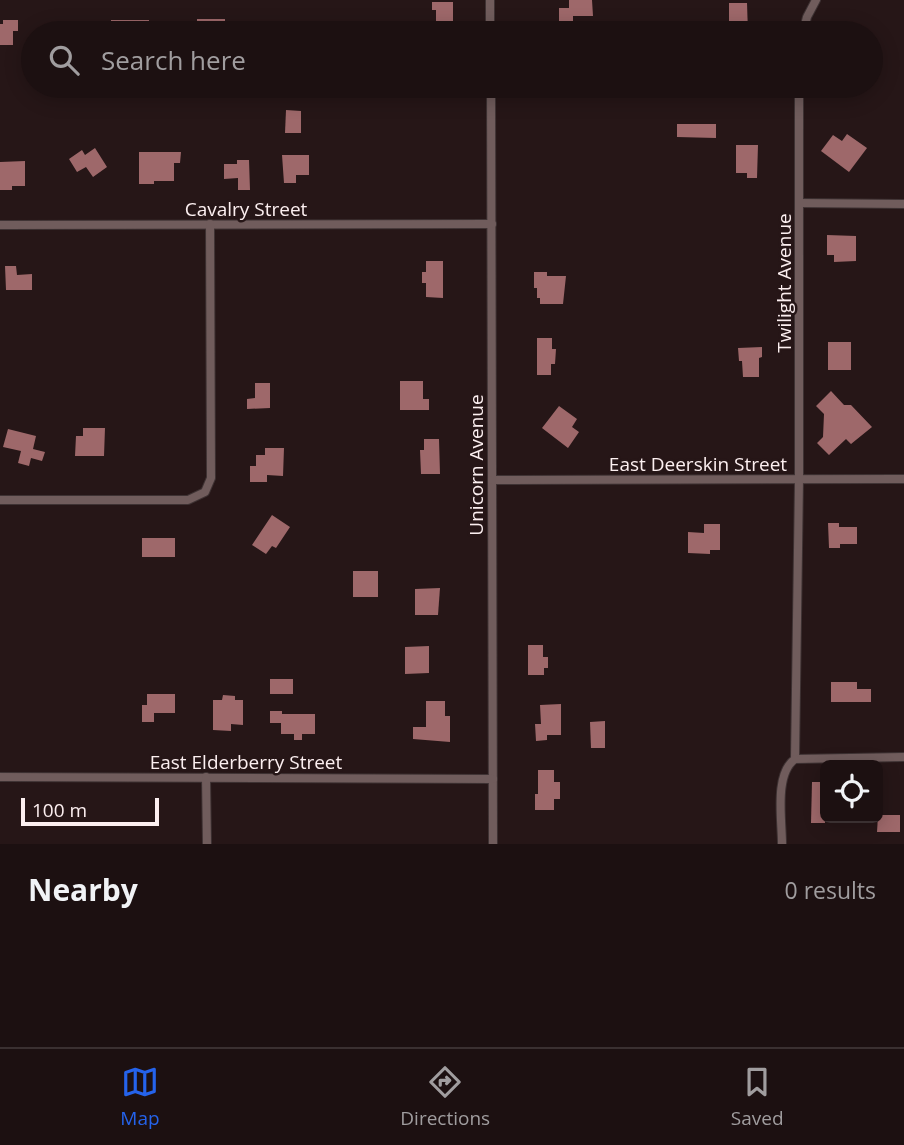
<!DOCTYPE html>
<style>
:root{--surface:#1c1011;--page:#25191a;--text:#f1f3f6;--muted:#a09d9f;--line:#3a3031;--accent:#2563eb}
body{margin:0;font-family:"Open Sans",sans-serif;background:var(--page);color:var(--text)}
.controls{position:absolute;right:21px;bottom:21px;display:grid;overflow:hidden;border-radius:10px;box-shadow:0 4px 18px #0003}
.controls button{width:63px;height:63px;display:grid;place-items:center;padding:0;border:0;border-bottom:2px solid var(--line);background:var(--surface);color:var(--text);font:35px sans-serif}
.scale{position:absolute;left:21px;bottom:18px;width:138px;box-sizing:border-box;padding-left:7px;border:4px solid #fceff0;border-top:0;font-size:19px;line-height:24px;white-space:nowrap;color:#fceff0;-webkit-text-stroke:5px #261617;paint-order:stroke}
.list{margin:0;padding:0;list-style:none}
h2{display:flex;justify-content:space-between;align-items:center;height:91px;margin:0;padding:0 28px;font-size:30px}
h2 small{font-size:23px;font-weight:400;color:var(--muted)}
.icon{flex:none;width:38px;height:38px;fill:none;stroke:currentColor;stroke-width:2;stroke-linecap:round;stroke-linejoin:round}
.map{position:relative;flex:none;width:904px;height:844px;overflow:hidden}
.search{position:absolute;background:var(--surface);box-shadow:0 4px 18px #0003;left:21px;right:21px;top:21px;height:77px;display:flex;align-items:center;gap:18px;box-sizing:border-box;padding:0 24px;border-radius:38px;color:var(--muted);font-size:26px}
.sheet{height:203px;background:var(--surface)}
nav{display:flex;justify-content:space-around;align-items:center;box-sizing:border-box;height:98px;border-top:2px solid var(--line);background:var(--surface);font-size:19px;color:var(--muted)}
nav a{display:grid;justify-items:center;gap:4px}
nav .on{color:var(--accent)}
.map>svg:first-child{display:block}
.building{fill:#9e686a}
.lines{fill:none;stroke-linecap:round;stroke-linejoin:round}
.minor-casing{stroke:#3e3233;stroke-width:10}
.minor{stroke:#705c5c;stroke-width:8}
.labels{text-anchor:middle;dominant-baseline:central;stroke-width:5;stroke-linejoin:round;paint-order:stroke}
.street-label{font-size:19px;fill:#fceff0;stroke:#261617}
</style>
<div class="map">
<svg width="904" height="844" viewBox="0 0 904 844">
<rect width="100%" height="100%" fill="#261617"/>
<g class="building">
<path d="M569 0H592L593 16H573V22H559V8H569Z"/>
<path d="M432 2H453V33H436V10H432Z"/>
<path d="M729 3H747L748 33H729Z"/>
<rect x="197" y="19" width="28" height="14"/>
<path d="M3 20H18V31H13V45H0V24H3Z"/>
<rect x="111" y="20" width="38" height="13"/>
<path d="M286 110 301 111V133H285Z"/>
<path d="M677 124H716V138L677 137Z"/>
<path d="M847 134 867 148 849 172 821 151 833 135 842 141Z"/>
<path d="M736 145H758L757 178H747V173H736Z"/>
<path d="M95 148 107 167 93 177 86 167 77 172 69 159 82 150 85 155Z"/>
<path d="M139 152H181L180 163H174V181H154V184H139Z"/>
<path d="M282 155H309V175H296V183H284Z"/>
<path d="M237 160H249L250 190H238V178L224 179V164H237Z"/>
<path d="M25 161V186H12V190H0V162Z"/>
<path d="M827 235 856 236V261L834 262V255H827Z"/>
<path d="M426 261H443V298L426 297V283H422V272H426Z"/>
<path d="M5 266H16L17 275 32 274V290H6Z"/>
<path d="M534 272H547V276H566L563 304H540V298H537V288H534Z"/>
<path d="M537 338H552V349H556L555 364H551V375H537Z"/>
<rect x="828" y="342" width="23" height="28"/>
<path d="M762 347V357L759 358V377H743L742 361H739L738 348Z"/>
<path d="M400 381H423V399H429V410H400Z"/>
<path d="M255 383H270V408L247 409V399L255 398Z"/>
<path d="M831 391 844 405H851L872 427 851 444 846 439 829 455 817 443 823 437 824 414 816 406Z"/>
<path d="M559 406 577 419 572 427 579 432 568 448 542 428Z"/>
<path d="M83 428H105L104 456H75L76 436H83Z"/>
<path d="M8 429 36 436 33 449 45 452 42 461 31 458 29 466 18 463 21 451 3 447Z"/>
<path d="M424 439H439L440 474H421L420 450H424Z"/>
<path d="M265 448H284L283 476 267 475V482H250V466H256V455H265Z"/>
<path d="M272 515 290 527 276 548 272 546 266 554 252 545Z"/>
<path d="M828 523H839V527H857V544H840V548H829Z"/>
<path d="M704 524H720V550H710V554L688 553V532L704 533Z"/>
<rect x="142" y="538" width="33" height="19"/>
<rect x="353" y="571" width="25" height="26"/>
<path d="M440 588 438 615H415V589Z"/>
<path d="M528 645H543V657H548V668H544V675H528Z"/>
<path d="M429 646V673L405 674V647Z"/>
<rect x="270" y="679" width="23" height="15"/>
<path d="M831 682H857V689H871V702H831Z"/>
<path d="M147 694H175V713H154V722H142V705H147Z"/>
<path d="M223 695 235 696V700H243V725L231 724V731L213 730V700H222Z"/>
<path d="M426 701H445V716H450V742L413 739V727H426Z"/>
<path d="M561 704V735H547V740L536 741 535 724H541L540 705Z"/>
<path d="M270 711H282V714H315V734H302V740H294V734H281V723H270Z"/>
<path d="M605 721V748H591L590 722Z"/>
<path d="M538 770H554V782H560V799H554V810H535V794H538Z"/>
<path d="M812 782H825V823H811Z"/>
<path d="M878 815H900V832H877Z"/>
</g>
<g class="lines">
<defs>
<g id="minor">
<path d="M490 33V0"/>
<path d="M803 33 807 17 816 0"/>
<path d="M491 86 493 844"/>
<path d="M799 203 904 204"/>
<path d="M0 225 492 224"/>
<path d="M492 480 904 479"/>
<path d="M0 500H188L205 492 211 478 210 224"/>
<path d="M795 759 799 480V86"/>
<path d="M795 759 904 757"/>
<path d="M0 777 493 779"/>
<path d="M206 777 207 844"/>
<path d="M782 844C782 820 774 774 795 759"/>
</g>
</defs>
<use href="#minor" class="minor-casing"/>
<use href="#minor" class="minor"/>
</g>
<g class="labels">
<g class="street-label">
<text x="246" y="209">Cavalry Street</text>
<text transform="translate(784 283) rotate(-90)">Twilight Avenue</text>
<text x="698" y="464">East Deerskin Street</text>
<text transform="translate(476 465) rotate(-90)">Unicorn Avenue</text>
<text x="246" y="762">East Elderberry Street</text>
</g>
</g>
</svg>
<div class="controls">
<button><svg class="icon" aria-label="locate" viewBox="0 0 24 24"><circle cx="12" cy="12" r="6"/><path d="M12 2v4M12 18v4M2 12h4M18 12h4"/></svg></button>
</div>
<div class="scale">100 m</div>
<div class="search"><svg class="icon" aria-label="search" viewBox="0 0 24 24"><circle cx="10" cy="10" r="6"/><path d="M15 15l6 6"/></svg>Search here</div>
</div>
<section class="sheet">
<h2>Nearby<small>0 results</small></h2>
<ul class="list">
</ul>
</section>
<nav>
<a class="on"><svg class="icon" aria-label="map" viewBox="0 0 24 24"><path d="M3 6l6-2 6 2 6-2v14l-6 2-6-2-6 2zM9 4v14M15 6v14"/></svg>Map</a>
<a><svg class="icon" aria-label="directions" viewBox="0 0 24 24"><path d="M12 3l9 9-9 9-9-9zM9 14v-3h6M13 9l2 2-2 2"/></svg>Directions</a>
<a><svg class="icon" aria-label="saved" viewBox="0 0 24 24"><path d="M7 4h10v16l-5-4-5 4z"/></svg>Saved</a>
</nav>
